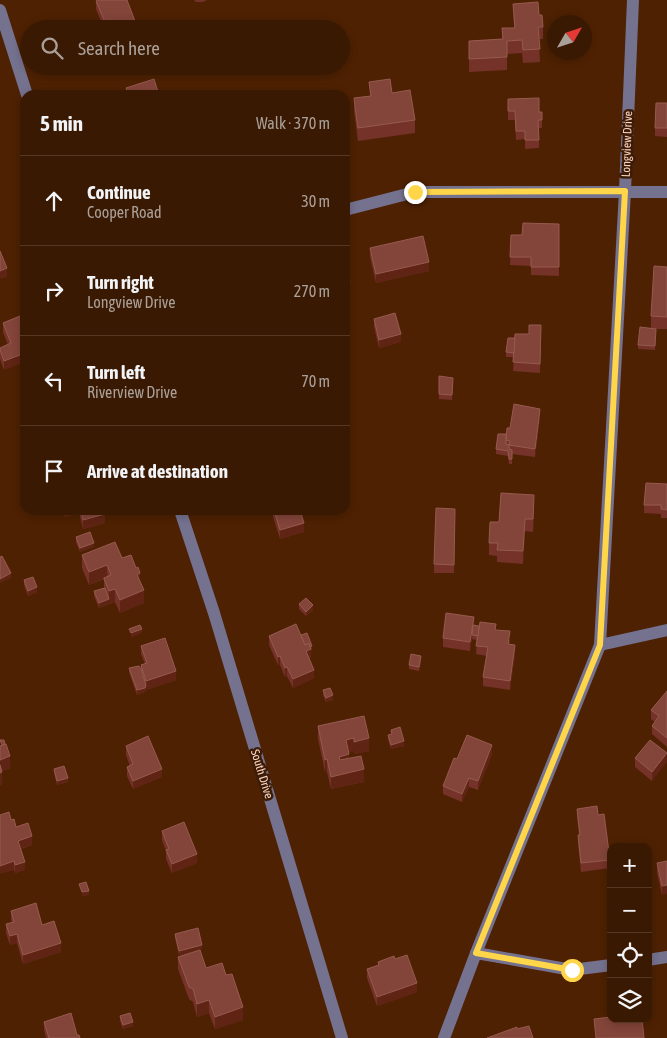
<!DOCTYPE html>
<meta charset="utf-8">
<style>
:root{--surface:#3a1902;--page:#452611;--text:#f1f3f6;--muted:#aba099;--line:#543824}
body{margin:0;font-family:"Asap Condensed",sans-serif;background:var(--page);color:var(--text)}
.controls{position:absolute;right:15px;bottom:15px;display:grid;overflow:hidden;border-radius:10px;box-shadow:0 2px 8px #0003}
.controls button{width:45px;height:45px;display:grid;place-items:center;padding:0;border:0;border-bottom:1px solid var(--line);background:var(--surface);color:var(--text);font:25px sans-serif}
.compass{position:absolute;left:547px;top:15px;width:45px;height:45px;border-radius:50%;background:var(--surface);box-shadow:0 2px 8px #0003;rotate:51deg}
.stop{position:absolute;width:15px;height:15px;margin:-11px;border:4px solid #ffd54a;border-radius:50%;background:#fff}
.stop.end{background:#ffd54a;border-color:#fff;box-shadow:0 1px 5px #0008}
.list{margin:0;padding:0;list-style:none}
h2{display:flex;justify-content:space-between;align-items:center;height:65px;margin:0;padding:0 20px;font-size:21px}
h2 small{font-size:16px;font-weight:400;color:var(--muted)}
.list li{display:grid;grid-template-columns:32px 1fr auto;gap:15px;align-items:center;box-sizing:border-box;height:90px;padding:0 20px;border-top:1px solid var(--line)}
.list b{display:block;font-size:19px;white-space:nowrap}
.list p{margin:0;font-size:16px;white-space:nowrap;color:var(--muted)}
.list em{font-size:16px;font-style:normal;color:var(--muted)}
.icon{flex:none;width:28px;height:28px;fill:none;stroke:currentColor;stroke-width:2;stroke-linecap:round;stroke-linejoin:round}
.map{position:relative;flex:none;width:667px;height:1038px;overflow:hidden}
.search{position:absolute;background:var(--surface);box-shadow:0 2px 8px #0003;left:20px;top:20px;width:330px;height:55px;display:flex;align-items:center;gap:12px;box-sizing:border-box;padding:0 18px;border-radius:28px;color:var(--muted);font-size:19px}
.panel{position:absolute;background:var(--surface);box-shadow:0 2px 8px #0003;left:20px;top:90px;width:330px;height:425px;border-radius:15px}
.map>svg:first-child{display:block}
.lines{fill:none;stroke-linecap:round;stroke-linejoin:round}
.minor{stroke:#757290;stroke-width:12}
.wall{fill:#753229}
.shaded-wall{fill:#5f2413}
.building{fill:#83443a;stroke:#965a4f}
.route{stroke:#ffd54a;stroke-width:6}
.labels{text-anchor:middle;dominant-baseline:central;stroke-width:5;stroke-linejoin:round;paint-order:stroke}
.street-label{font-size:12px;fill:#fbd5c1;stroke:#3c1c07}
</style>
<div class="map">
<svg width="667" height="1038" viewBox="0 0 667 1038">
<rect width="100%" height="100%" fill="#4e2102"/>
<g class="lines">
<g class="minor">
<path d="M0 10 27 95"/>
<path d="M345 210 415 192H667"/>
<path d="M180 510 214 613 342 1038"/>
<path d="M600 645 667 630"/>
<path d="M476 953 572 970 611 965"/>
<path d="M648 960 667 957"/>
<path d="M444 1038 476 953 600 645 625 191 633 0"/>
</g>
</g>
<g class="wall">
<path d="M194 0H207L203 2H196Z"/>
<path d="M96 1 138 29H104L96 9Z"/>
<path d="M513 4 539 15 543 27V39H539L540 62 523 63 522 53 507 54V70L469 72V41L502 39V28H514Z"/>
<path d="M369 82 415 120V133L358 141 354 111V98L370 96Z"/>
<path d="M508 99 539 112H542V128H539V148L525 149V139L516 140 515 120H508Z"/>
<path d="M667 103V137L655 136V128Z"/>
<path d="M559 224V276L531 275V266L510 265 511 235H522Z"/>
<path d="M370 248 429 271 376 283 370 257Z"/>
<path d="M667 267V329H656L655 350 638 349V345L651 328V316Z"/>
<path d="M25 314 4 370 0 359V348L8 345 3 332V323Z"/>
<path d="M374 319 401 342 379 348 374 327Z"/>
<path d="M541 325 540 373 513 371 514 357H506V352L515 338 529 334Z"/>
<path d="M439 376 453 378 452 400 439 399Z"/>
<path d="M540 417 535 457 512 454V464H509L508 456 496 454V449L510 428Z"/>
<path d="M667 484V518H661V514L644 513V505Z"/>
<path d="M534 507 533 532 525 531 523 564 497 562V556L489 555V543L499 522Z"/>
<path d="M455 509 454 573H434V564Z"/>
<path d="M63 510H104L105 523 83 529 79 513 65 517Z"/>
<path d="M271 510H308V511L301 513 304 532 280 539Z"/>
<path d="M76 537 94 547 80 552 76 542Z"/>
<path d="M82 555 122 558 140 583 144 603 120 613 115 602 99 608 94 596V591L104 588V579L89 585 82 568Z"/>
<path d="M24 580 37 592 28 596 24 585Z"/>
<path d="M299 604 313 610 306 616 299 609Z"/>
<path d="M474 626 496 630 510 640 509 644 515 654 510 690 483 686V677L487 656 476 654 477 640 472 639V638L470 651 443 647V638Z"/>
<path d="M301 635 312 650 311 651V658H309L314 678 293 688 287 676 285 677 280 665H278L269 645V636Z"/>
<path d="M141 646 176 680 146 690 145 692 137 695 129 672V668L141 669V665L145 664 141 654Z"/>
<path d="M421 661 419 671 409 669V665Z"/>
<path d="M323 690 333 700 326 702 323 695Z"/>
<path d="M667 691V747L652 734V726L655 722 651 719V710Z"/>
<path d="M364 716 369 751 354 754V751L348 752 349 758 364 782 331 789 327 772H325L318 739V726Z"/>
<path d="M391 730 404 746 391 749 388 739V735L391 734Z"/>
<path d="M126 746 162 777 133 789 127 776V767L130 766 126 755Z"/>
<path d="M667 753 652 781 635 767V758Z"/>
<path d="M492 754 478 790 469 787 462 802 443 794V786L457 759Z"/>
<path d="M54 769 68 782 57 785 54 773Z"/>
<path d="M577 809 598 815 610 860V868L581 872 578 843V835H579L577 817Z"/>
<path d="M11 820 16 827 32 845 21 849 25 870 15 873 14 870Z"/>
<path d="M162 831 197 863 172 873 166 859V851L162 840Z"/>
<path d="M667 861 662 895 657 872V863Z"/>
<path d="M11 911 42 925 61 952 23 964 17 943 10 945 6 933V924L12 923 11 920Z"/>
<path d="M175 934 202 950H200L206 968 226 975 243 1020 215 1029 209 1013 197 1017 193 1002 189 999 178 969V957L194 952 179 955 175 938Z"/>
<path d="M395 959 417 992 377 1006 367 978V969L378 966V962Z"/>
<path d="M120 1016 133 1026 123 1029 120 1021Z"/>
<path d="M44 1022 77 1035 80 1038H46L44 1030Z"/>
</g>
<g class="shaded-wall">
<path d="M429 262V271L376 283V274Z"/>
<path d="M7 268V277L0 279V271Z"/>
<path d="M350 282V291L345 292V283Z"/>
<path d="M401 334V342L379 348V340Z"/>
<path d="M25 353V362L4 370V361Z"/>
<path d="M540 409V417L535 457V449Z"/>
<path d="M73 510H78V513L65 517V512Z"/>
<path d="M298 510H308V511L298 514Z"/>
<path d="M105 514V523L83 529V520Z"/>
<path d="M525 519V531L523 564V551Z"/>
<path d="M304 523V532L280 539V530Z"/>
<path d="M94 543V547L80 552V548Z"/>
<path d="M107 565V577L89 585V572Z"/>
<path d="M11 573V578L0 583V579Z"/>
<path d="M140 573V586L137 575Z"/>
<path d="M37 587V592L28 596V591Z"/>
<path d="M115 589V602L99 608V603L109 599V591Z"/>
<path d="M144 590V603L120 613V600Z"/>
<path d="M313 605V610L306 616V612Z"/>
<path d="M474 617V626L470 651V642Z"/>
<path d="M142 629V633L131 638V633Z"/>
<path d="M515 645V654L510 690V681Z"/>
<path d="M312 646V650L311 651V658L306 660 305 649Z"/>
<path d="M280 656V665H278V657Z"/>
<path d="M287 667V676L285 677V668Z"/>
<path d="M314 670V678L293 688V679Z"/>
<path d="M176 671V680L146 690V681Z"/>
<path d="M146 685V690L145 692 137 695V690Z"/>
<path d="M333 695V700L326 702V698Z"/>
<path d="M354 738V751L346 753V740Z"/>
<path d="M369 738V751L354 754V742Z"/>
<path d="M404 741V746L391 749V745Z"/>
<path d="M492 745V754L478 790V781Z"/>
<path d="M667 753V762L652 781V772Z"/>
<path d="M349 754V767L339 769V757Z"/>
<path d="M10 756V769L0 772V760Z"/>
<path d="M327 759V772H325V760Z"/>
<path d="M162 769V777L133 789V781Z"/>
<path d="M364 769V782L331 789V777Z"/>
<path d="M2 772V785L0 786V773Z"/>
<path d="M68 778V782L57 785V781Z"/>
<path d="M469 778V787L462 802V794Z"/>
<path d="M32 836V845L18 849V841Z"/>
<path d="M197 854V863L172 873V864Z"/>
<path d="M14 861V870L0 874V866Z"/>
<path d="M25 862V870L15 873V865Z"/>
<path d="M667 885V894L662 895V886Z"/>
<path d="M89 891V895L82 897V892Z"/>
<path d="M17 934V943L10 945V936Z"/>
<path d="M61 943V952L23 964V955Z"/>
<path d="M202 945V950L179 955V951Z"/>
<path d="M417 983V992L377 1006V997Z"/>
<path d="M209 1000V1013L197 1017V1004Z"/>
<path d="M243 1007V1020L215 1029V1017Z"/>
<path d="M133 1022V1026L123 1029V1025Z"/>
</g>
<g class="building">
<path d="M98 0H127L138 29H108L96 1Z"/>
<path d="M538 2 539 15H542L543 27H538L540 49 523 50 522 40 507 41V57L469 59V41L503 39 502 28H515L513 4Z"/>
<path d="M154 79 159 95H129L126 88Z"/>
<path d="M390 79 392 93 410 90 415 120 358 128 354 98 371 96 369 82Z"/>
<path d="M539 98V112H542V120H538L539 140H525V131H516L515 111H508V99Z"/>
<path d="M656 103H667V128H655Z"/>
<path d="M523 223 559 224V267H531V257H510L511 235H522Z"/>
<path d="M423 236 429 262 376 274 370 248Z"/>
<path d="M0 251 7 268 0 271Z"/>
<path d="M345 265 350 282 345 283Z"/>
<path d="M654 266 667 267V317L651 316Z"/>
<path d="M395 313 401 334 379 340 374 319Z"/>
<path d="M25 314V353L4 361 0 350V348L11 343 3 323Z"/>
<path d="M529 325H541L540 364 513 362 515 334H529Z"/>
<path d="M640 327 656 329 655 346 638 345Z"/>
<path d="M508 338H515L514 353 506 352Z"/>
<path d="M439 376 453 378 452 395 439 394Z"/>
<path d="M514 404 540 409 535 449 509 445 510 441 506 440 507 428H510Z"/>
<path d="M498 434H506V444L509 445V449L512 450V459H509L508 451 496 449Z"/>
<path d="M646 483 667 484V510L661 509V505H644Z"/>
<path d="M501 493 534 495 533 519H525L523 551 497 550 498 543H489L490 522H499Z"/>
<path d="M436 508 455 509 454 565 434 564Z"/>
<path d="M64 510H73L65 512Z"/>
<path d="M81 510H104L105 514 83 520Z"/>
<path d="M274 510H300L304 523 280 530Z"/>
<path d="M90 532 94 543 80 548 76 537Z"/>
<path d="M115 542 122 558 131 555 136 568 138 567 140 573 137 575 144 590 120 600 115 589 109 591 104 579V578L111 575 107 565 89 572 82 555Z"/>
<path d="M2 556 11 573 0 579V557Z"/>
<path d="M33 577 37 587 28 591 24 580Z"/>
<path d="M105 588 109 599 99 603 94 591Z"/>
<path d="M306 598 313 605 306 612 299 604Z"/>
<path d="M446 613 474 617 470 642 443 638Z"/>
<path d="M480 622 496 624 495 630 510 631 508 644 515 645 510 681 483 677 488 647 476 646Z"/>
<path d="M296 624 305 645 309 643 311 649 306 651 314 670 293 679 287 667 285 668 280 656 278 657 269 636Z"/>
<path d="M140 625 142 629 131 633 129 629Z"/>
<path d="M473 625 479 626 478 636 472 635Z"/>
<path d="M307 633 312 646 310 647 309 643 305 645 301 635Z"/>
<path d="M165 638 176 671 146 681 141 665 147 663 141 646Z"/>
<path d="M411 654 421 656 419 667 409 665Z"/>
<path d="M139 666 141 669 146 685 145 688 137 690 129 668Z"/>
<path d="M330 688 333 695 326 698 323 690Z"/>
<path d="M667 691V738L652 726 659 716 651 710Z"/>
<path d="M364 716 369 738 354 742V738L346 740 349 754 339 757 340 760 361 756 364 769 331 777 327 759 325 760 318 726Z"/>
<path d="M400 727 404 741 391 745 388 735 392 734 391 730Z"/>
<path d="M467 735 492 745 478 781 469 778 462 794 443 786 454 758 457 759Z"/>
<path d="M148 736 162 769 133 781 127 767 133 764 126 746Z"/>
<path d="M0 740H4L5 744 2 745Z"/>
<path d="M650 740 667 753 652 772 635 758Z"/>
<path d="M6 744 10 756 0 760V746Z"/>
<path d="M0 765 2 772 0 773Z"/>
<path d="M64 766 68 778 57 781 54 769Z"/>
<path d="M597 806 598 815 604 814 610 860 581 863 578 835H580L577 809Z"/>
<path d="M9 812 11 820 14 819 16 827 28 823 32 836 18 841 25 862 15 865 14 861 0 866V815Z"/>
<path d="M184 822 197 854 172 864 166 850 169 849 162 831Z"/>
<path d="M667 861V885L662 886 657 863Z"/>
<path d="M86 882 89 891 82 892 79 884Z"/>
<path d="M36 903 42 925 54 921 61 943 23 955 17 934 10 936 6 924 14 922 11 911Z"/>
<path d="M198 928 202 945 179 951 175 934Z"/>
<path d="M200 950 206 968 222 963 226 975 232 974 243 1007 215 1017 209 1000 197 1004 193 989 189 987 178 957Z"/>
<path d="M407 955 417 983 377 997 367 969 379 965 378 962 394 956 395 959Z"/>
<path d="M71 1013 77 1035H79L80 1038H49L44 1022Z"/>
<path d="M130 1013 133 1022 123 1025 120 1016Z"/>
<path d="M611 1017V1019H642L644 1038H596L594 1019Z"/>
<path d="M529 1026 533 1038H487L517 1027V1029Z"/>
</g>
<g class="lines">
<path class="route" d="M415 192 625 191 600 645 476 953 572 970"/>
</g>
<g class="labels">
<g class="street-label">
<text transform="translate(627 144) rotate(-88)">Longview Drive</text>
<text transform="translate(262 774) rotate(73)">South Drive</text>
</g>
</g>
</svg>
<div class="controls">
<button>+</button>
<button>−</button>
<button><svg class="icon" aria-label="locate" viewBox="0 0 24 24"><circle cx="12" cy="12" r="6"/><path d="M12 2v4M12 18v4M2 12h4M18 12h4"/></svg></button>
<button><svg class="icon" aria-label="layers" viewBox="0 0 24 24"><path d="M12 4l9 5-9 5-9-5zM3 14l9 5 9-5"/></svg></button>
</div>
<svg class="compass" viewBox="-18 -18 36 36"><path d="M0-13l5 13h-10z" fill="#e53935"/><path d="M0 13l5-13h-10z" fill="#aba099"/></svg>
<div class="stop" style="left:572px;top:970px"></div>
<div class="stop end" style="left:415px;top:192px"></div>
<div class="search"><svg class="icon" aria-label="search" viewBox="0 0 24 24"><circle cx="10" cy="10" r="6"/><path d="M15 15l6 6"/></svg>Search here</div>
<section class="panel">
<h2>5 min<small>Walk · 370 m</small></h2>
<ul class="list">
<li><svg class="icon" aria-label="ahead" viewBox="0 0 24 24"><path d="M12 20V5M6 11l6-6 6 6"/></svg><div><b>Continue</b><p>Cooper Road</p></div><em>30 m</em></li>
<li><svg class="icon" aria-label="right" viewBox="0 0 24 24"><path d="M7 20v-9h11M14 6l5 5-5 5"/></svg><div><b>Turn right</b><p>Longview Drive</p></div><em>270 m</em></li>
<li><svg class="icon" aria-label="left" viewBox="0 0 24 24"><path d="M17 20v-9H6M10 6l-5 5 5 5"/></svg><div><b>Turn left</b><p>Riverview Drive</p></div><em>70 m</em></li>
<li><svg class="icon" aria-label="arrive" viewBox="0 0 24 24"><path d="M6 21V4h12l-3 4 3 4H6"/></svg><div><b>Arrive at destination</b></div></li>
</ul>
</section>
</div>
